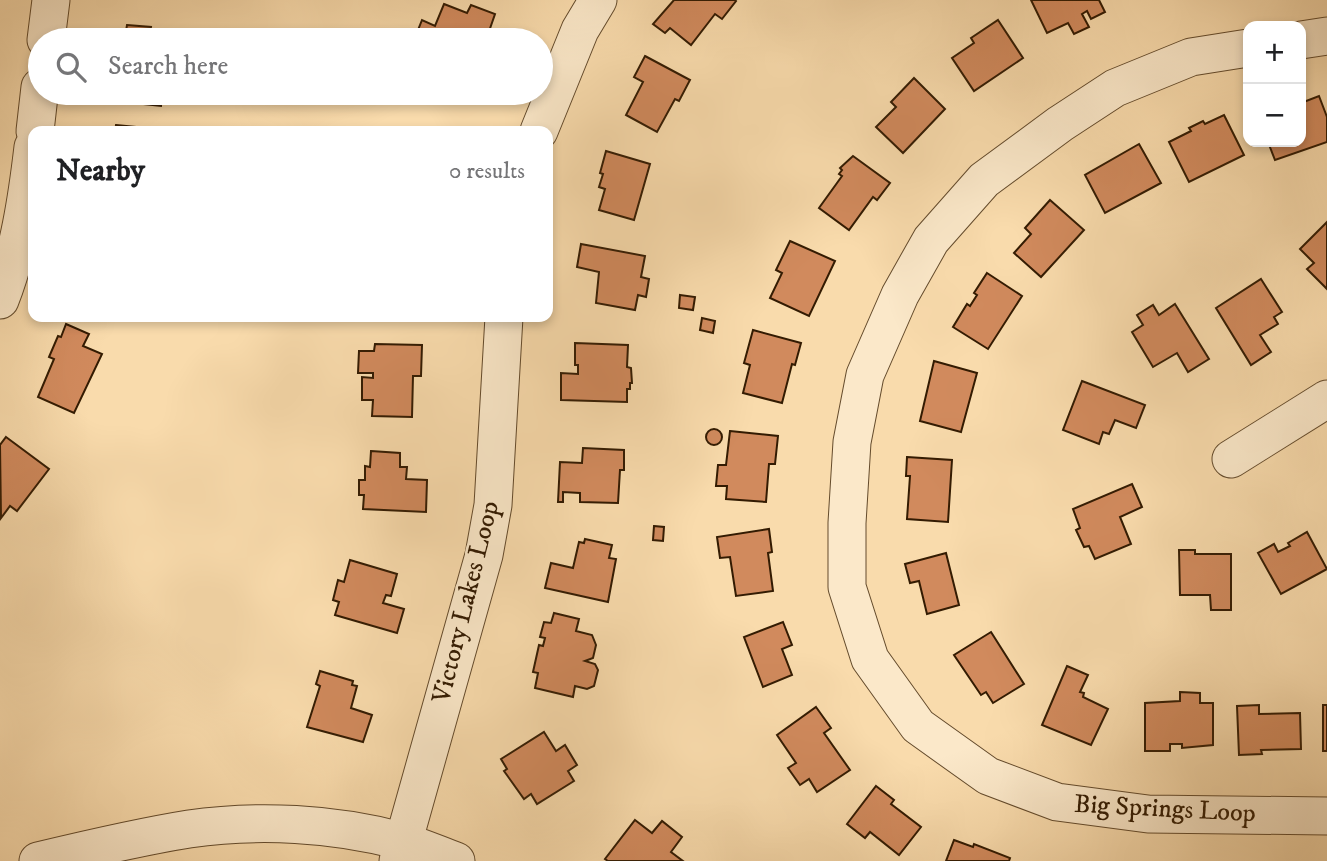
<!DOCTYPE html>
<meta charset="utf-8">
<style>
:root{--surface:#fff;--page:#f2f2f2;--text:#202124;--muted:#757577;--line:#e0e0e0}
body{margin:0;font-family:"IM FELL DW Pica",serif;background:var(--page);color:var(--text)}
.controls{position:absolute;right:21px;top:21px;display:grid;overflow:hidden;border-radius:14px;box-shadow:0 4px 10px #0003}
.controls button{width:63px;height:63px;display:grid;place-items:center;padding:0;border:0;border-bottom:2px solid var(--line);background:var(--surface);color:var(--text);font:35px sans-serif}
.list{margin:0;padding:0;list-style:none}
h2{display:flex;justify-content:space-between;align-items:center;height:91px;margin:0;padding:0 28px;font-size:30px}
h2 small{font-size:23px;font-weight:400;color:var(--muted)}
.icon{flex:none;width:38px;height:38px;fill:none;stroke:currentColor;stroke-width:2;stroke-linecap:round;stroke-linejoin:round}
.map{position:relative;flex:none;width:1327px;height:861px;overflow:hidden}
.search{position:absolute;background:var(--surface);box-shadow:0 4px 10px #0003;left:28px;top:28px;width:525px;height:77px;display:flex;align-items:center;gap:18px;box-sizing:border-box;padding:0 24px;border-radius:38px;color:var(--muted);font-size:26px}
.panel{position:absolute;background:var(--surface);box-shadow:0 4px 10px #0003;left:28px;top:126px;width:525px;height:196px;border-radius:14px}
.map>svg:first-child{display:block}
.building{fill:#d18a5d;stroke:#331b02;stroke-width:2}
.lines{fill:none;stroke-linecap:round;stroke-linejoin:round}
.minor-casing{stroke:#644b2c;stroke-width:39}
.minor{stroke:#fbe8c9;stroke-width:37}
.labels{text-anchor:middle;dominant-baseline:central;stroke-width:5;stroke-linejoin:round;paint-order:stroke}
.street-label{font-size:26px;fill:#331b02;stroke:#fbe8c9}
</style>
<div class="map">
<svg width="1327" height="861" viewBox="0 0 1327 861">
<rect width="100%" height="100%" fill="#f9dbac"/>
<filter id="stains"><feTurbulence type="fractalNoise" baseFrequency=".00286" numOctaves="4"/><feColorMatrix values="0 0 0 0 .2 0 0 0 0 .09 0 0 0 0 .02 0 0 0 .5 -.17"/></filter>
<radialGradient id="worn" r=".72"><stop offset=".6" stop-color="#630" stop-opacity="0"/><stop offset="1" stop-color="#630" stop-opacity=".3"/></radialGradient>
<g class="building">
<path d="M674 0H735L736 1 722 19 715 14 691 45 670 28 665 33 653 24Z"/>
<path d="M1031 0H1099L1105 12 1091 19 1087 11 1082 14 1089 27 1074 34 1068 23 1047 33Z"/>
<path d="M444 4 467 13 471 5 495 14 486 40H414L422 20 435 26Z"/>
<path d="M998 20 1023 58 974 91 952 58 974 43 971 38Z"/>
<path d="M127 25 151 27 149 40H122L123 37H125Z"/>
<path d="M645 56 690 80 679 101 675 99 657 132 626 115 643 82 634 77Z"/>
<path d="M914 78 945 109 903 153 876 127 896 107 891 102Z"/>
<path d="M117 93H162L161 106 116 101Z"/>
<path d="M1319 96 1327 117V142L1275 160 1268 142H1301V103Z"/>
<path d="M1224 115 1244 155 1189 182 1169 142 1191 131 1189 128 1203 121 1205 124Z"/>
<path d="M116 125 166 130V131H115Z"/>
<path d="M1139 144 1161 183 1105 213 1085 175Z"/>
<path d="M606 151 650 164 634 220 599 210 605 189 599 187 603 174 600 173Z"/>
<path d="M853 156 890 183 877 200 873 197 849 230 819 208 842 176 839 174 842 170 840 168Z"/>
<path d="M1050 200 1084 230 1041 277 1014 253 1031 234 1025 228Z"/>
<path d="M1327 222V289L1307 269 1314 263 1300 249Z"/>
<path d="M790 241 835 261 809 316 770 298 782 273 776 270Z"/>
<path d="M581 244 645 256 641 277 649 279 646 297 638 295 635 310 596 303 599 272 577 267Z"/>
<path d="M987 273 1022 296 988 349 953 327 967 304 970 306 977 295 974 293Z"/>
<path d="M1261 279 1282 312 1274 317 1278 324 1260 335 1271 352 1251 365 1216 308Z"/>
<path d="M680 295 695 297 693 310 679 308Z"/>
<path d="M1175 304 1209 359 1188 372 1177 353 1153 367 1132 332 1143 325 1137 315 1153 305 1159 315Z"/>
<path d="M702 318 715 321 713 333 700 330Z"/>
<path d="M66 324 89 334 83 346 102 354 74 413 38 397 54 359 49 357 58 336 61 337Z"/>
<path d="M753 330 801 343 795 365 792 364 782 403 743 393 750 365 744 363Z"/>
<path d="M575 343 628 345 627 367 631 368 632 383H630V389H627V402L561 400V373L578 374V365H575Z"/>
<path d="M375 344 422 345 421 376H413L412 417 372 416 373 400H362V377L373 378V373H358L359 351H374Z"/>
<path d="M934 361 977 373 961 432 920 421Z"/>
<path d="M1082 381 1145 405 1136 428 1115 420 1109 434 1103 432 1099 444 1063 430Z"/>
<circle cx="714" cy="437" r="8"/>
<path d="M730 431 778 436 775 464H769L766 502 726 499 727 486H716L718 465H726Z"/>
<path d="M6 437 49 469 17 511 10 506 1 518 0 445Z"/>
<path d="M583 448 624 450V470H620L618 503 580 502V493L563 492V502H558L560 462 582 463Z"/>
<path d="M371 451 400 453V467H407L406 479 427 480 426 512 363 509 364 495H359V480H365V466L370 467Z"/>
<path d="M907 457 952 460 948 522 907 519 910 476H906Z"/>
<path d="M1132 484 1142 507 1120 517 1131 544 1095 559 1089 546 1084 547 1076 530 1080 528 1073 509Z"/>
<path d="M654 526 664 527 663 541 653 540Z"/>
<path d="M769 529 772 552 768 553 773 591 736 596 730 557 720 558 717 537Z"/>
<path d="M1307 532 1327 569 1281 594 1258 553 1274 544 1278 552 1290 546 1288 543Z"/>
<path d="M585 539 612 545 609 558 616 559 608 602 545 588 551 563 573 568 579 542 584 543Z"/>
<path d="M1179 550H1195V554H1231V610H1211L1210 595H1180Z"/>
<path d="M946 553 959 605 927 614 919 581 910 583 905 564Z"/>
<path d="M350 560 397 574 391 596 386 595 383 603 404 609 397 633 335 615 339 602 333 600 338 580 344 582Z"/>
<path d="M554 613 579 619 576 631 592 635 596 645 593 658 585 661 595 664 598 670 594 686 587 689 575 686 573 697 535 688 538 673 533 672 539 645 543 646 545 638 540 637 544 622 551 623Z"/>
<path d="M783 622 792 645 782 649 792 675 763 687 744 637Z"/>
<path d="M991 632 1024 684 993 703 986 692 981 695 954 655Z"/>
<path d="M1067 666 1088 675 1080 692 1084 693 1083 697 1108 709 1091 745 1042 725Z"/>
<path d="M320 671 353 681 352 685 357 686 351 708 372 715 363 742 307 727 320 686 316 684Z"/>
<path d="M1180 692 1200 693V703H1213V745L1182 748V744H1170V751H1145V703L1180 701Z"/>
<path d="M1259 705V714L1300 713 1301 749 1261 750 1262 754 1239 755 1237 706Z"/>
<rect x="1323" y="705" width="4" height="46"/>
<path d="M816 707 831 728 824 733 850 770 817 792 809 779 800 785 788 768 796 763 777 735Z"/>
<path d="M544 732 556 751 565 745 577 765 568 771 574 781 537 804 531 794 524 799 504 771 507 769 501 759Z"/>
<path d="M876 786 894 800 891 804 921 827 899 855 870 832 865 838 847 824Z"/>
<path d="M635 820 652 833 662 821 682 837 671 852 683 861H608L605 859Z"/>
<path d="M954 840 973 847 974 844 1010 858 1009 861H946Z"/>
</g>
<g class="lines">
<defs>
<g id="minor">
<path d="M46 40 51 0"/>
<path d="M1301 40 1327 36"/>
<path d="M1248 48 1191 57 1115 88 1060 124 984 180 931 240 900 295 865 375 852 442 847 523V587L870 659 918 726 988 776 1057 802 1148 814 1327 816"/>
<path d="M35 131 40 87"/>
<path d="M539 131 580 30 598 0"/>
<path d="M0 300C19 252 27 198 33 147"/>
<path d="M1231 459 1327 399"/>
<path d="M38 861C88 849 139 837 189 829 258 819 334 823 401 841 419 846 437 854 456 861"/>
<path d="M398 861 484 555 493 505 504 317"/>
</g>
</defs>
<use href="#minor" class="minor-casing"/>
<use href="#minor" class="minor"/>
</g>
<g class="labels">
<g class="street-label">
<text transform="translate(466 602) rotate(-76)">Victory Lakes Loop</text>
<text transform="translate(1165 809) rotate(3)">Big Springs Loop</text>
</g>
</g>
<rect width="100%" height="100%" filter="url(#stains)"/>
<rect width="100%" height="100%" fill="url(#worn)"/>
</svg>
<div class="controls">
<button>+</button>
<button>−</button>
</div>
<div class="search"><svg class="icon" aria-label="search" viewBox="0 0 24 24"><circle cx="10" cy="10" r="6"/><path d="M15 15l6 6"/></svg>Search here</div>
<section class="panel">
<h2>Nearby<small>0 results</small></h2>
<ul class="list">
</ul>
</section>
</div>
